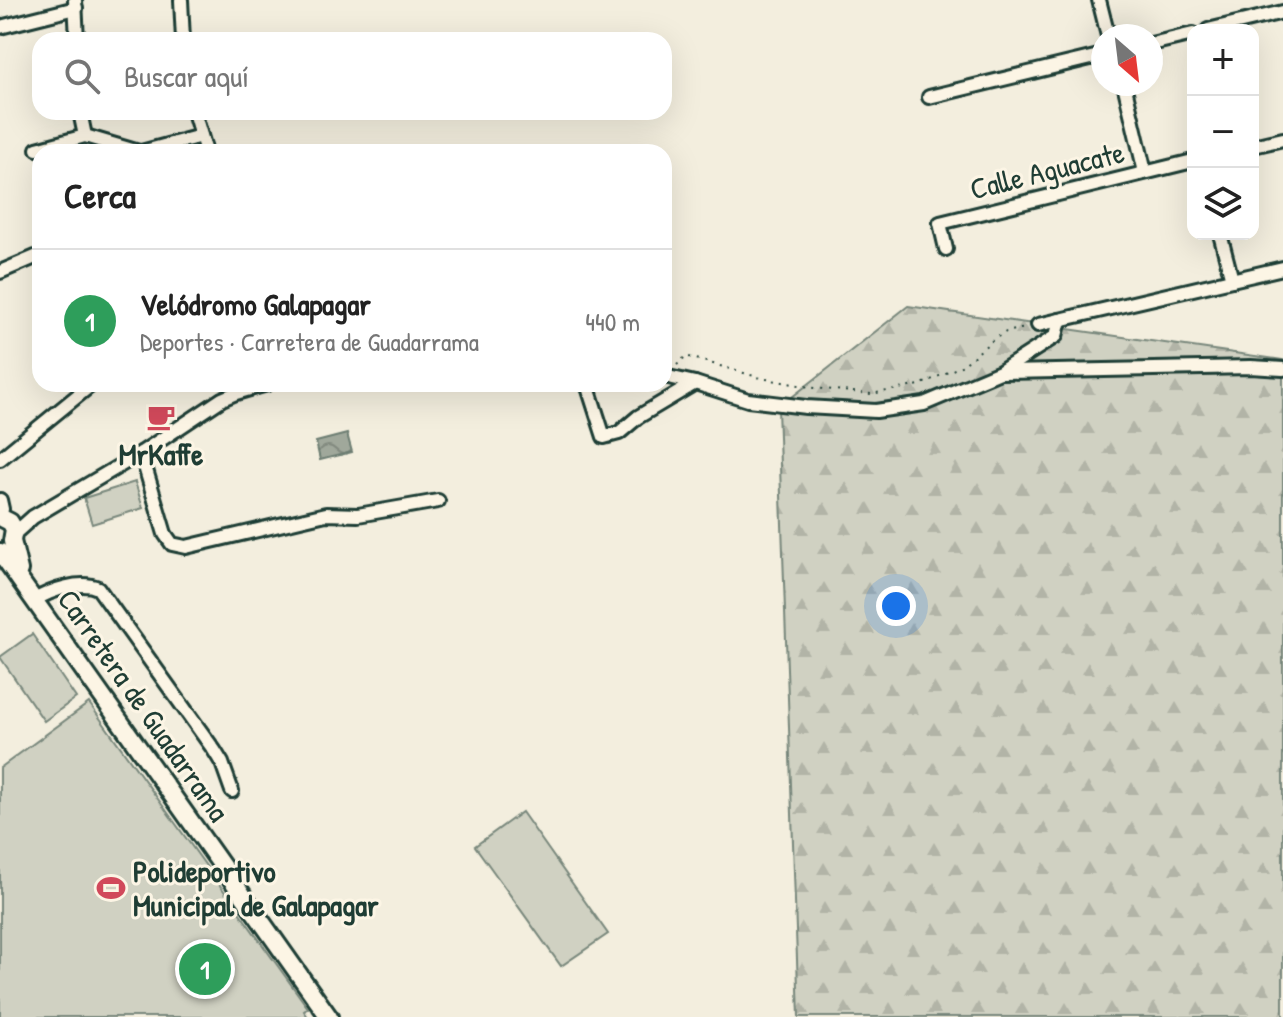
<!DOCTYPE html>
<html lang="es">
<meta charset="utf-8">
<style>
:root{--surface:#fff;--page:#f6f6f6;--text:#222;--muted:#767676;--line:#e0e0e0;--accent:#ea580c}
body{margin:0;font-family:"Patrick Hand",sans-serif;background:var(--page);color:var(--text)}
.controls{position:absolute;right:24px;top:24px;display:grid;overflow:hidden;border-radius:16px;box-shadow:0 8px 32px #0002}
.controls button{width:72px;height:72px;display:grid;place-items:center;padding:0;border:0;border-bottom:2px solid var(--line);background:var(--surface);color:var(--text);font:40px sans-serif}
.compass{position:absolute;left:1091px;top:24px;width:72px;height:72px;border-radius:50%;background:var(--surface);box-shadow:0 8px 32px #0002;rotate:152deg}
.you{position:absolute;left:896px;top:606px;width:28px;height:28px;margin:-20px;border:6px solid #fff;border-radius:50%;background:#1a73e8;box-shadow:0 0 0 12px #1a73e833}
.badge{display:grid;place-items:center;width:52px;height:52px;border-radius:50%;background:var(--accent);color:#fff;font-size:26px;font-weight:700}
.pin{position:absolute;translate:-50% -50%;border:4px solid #fff;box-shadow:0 2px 8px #0006}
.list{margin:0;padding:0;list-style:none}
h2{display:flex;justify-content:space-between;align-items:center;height:104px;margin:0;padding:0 32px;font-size:34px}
h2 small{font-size:26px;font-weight:400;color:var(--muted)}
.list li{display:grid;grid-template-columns:52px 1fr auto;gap:24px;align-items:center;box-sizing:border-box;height:144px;padding:0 32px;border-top:2px solid var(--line)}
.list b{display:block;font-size:30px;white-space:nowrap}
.list p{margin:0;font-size:26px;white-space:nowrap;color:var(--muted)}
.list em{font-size:26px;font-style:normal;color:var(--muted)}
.icon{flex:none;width:44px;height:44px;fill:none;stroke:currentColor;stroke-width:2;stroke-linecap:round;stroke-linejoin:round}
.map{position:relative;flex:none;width:1283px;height:1017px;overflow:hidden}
.search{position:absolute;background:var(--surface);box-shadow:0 8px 32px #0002;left:32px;top:32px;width:640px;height:88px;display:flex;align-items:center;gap:20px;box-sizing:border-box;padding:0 28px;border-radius:24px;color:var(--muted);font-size:30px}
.panel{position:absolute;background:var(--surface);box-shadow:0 8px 32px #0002;left:32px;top:144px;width:640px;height:248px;border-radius:24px}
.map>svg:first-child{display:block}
.forest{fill:url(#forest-firs);stroke:#78877b;stroke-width:2}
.garden{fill:#d0d1c2;stroke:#78877b;stroke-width:2}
.water{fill:url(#water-waves);stroke:#6c7d72;stroke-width:2}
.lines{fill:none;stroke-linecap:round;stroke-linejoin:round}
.minor-casing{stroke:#1f3d34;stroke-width:18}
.secondary-casing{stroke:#1f3d34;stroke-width:22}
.path{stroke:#1f3d34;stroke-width:2;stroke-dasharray:2 6;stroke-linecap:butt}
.minor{stroke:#fcf5e5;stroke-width:12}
.secondary{stroke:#fcf5e5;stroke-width:16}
.labels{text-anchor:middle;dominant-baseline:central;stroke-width:6;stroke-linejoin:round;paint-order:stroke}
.street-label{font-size:30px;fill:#1f3d34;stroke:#fcf5e5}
.poi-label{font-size:30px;font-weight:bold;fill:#1f3d34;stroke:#fcf5e5}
</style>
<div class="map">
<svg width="1283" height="1017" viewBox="0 0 1283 1017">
<defs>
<pattern id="forest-firs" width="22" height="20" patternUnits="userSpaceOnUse" patternTransform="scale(2)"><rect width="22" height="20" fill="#d0d1c2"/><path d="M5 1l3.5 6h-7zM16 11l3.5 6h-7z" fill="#b2b4a7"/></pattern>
<pattern id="water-waves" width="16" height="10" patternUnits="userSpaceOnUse" patternTransform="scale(2)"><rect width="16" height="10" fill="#a0a89b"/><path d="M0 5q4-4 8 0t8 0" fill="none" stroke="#828a7f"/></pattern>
</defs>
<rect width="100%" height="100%" fill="#f3eede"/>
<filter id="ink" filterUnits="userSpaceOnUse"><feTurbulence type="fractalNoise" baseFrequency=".0125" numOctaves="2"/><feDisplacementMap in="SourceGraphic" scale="16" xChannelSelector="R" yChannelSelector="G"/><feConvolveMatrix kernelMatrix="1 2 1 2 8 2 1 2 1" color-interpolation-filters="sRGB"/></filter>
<g filter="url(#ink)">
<path class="forest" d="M908 306 1283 360V1017H799L778 408Z"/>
<g class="garden">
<path d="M135 482 143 508 92 524 84 498Z"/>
<path d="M32 634 76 698 44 721 0 657Z"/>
<path d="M89 703 308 1008 304 1011 308 1017H0V768Z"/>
<path d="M522 812 608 934 561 966 475 846Z"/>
</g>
<path class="water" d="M347 434 352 452 320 460 316 442Z"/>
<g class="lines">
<defs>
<g id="minor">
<path d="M75 0 77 40"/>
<path d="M181 0 183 40"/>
<path d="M1099 0 1108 36"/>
<path d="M0 27 76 8"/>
<path d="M1208 30 1283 12"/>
<path d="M1151 44 1193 34"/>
<path d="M1124 84 1145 172"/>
<path d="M929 97 1103 55"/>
<path d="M80 112 85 136"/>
<path d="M194 112 206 152"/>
<path d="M1253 146 1283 139"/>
<path d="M37 149 85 136 139 152"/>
<path d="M141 152 201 136"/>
<path d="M1220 234 1232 280"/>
<path d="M946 249 940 223 1193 161"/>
<path d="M0 272 40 255"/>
<path d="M1038 325 1283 268"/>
<path d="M1002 372 1251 367 1283 369"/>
<path d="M664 376 695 383 748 400 806 407 876 411 924 404 1000 372 1056 336 1060 320"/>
<path d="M587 384 604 437 619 433 638 417 695 383"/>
<path d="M141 453 165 534 172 544 186 547 326 514 358 515 438 501"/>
<path d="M0 459 92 384"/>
<path d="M0 500 2 509 0 517"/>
<path d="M14 534 33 517 141 453 222 399 236 393 267 384"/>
<path d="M35 600C51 590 81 580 98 588L214 750 222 763 232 791"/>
</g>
<g id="secondary">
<path d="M0 517 10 522 14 529 12 541 19 570"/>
<path d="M0 552 329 1017"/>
</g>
</defs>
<use href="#minor" class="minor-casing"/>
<use href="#secondary" class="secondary-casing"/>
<path class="path" d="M677 365 686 356 761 378 815 388 871 394 920 385 963 365 994 339 1006 332 1025 328"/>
<use href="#minor" class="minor"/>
<use href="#secondary" class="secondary"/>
</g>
</g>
<defs>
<symbol id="cafe-bare" viewBox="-9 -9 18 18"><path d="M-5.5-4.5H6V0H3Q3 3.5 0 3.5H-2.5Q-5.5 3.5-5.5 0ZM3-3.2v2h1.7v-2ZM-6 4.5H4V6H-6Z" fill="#d1495b" stroke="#fcf5e5" stroke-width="2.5" paint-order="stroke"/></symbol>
<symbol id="stadium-bare" viewBox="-9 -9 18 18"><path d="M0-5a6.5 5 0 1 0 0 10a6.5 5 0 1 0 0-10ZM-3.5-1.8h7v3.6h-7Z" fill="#d1495b" stroke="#fcf5e5" stroke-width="2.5" paint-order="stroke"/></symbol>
</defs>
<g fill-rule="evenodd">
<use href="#cafe-bare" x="141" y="397" width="40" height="40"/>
<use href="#stadium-bare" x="91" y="868" width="40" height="40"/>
</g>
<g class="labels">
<g class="street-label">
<text transform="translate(1047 170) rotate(-14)">Calle Aguacate</text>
<text transform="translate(144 705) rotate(55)">Carretera de Guadarrama</text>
</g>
<g class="poi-label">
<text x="161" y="454">MrKaffe</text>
<text x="133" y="871" text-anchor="start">Polideportivo<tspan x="133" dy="34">Municipal de Galapagar</tspan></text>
</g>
</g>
</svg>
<div class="controls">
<button>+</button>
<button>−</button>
<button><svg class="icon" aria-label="layers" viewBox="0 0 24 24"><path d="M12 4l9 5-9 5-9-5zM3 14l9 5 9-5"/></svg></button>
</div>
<svg class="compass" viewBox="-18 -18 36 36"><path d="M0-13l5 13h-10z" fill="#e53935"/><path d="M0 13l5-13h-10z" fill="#767676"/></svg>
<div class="you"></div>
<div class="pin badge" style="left:205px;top:969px;background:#2e9e5b">1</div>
<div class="search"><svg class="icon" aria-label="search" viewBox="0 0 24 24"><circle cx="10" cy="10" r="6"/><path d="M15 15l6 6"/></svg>Buscar aquí</div>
<section class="panel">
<h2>Cerca<small></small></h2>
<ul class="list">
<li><span class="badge" style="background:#2e9e5b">1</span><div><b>Velódromo Galapagar</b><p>Deportes · Carretera de Guadarrama</p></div><em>440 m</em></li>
</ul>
</section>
</div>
